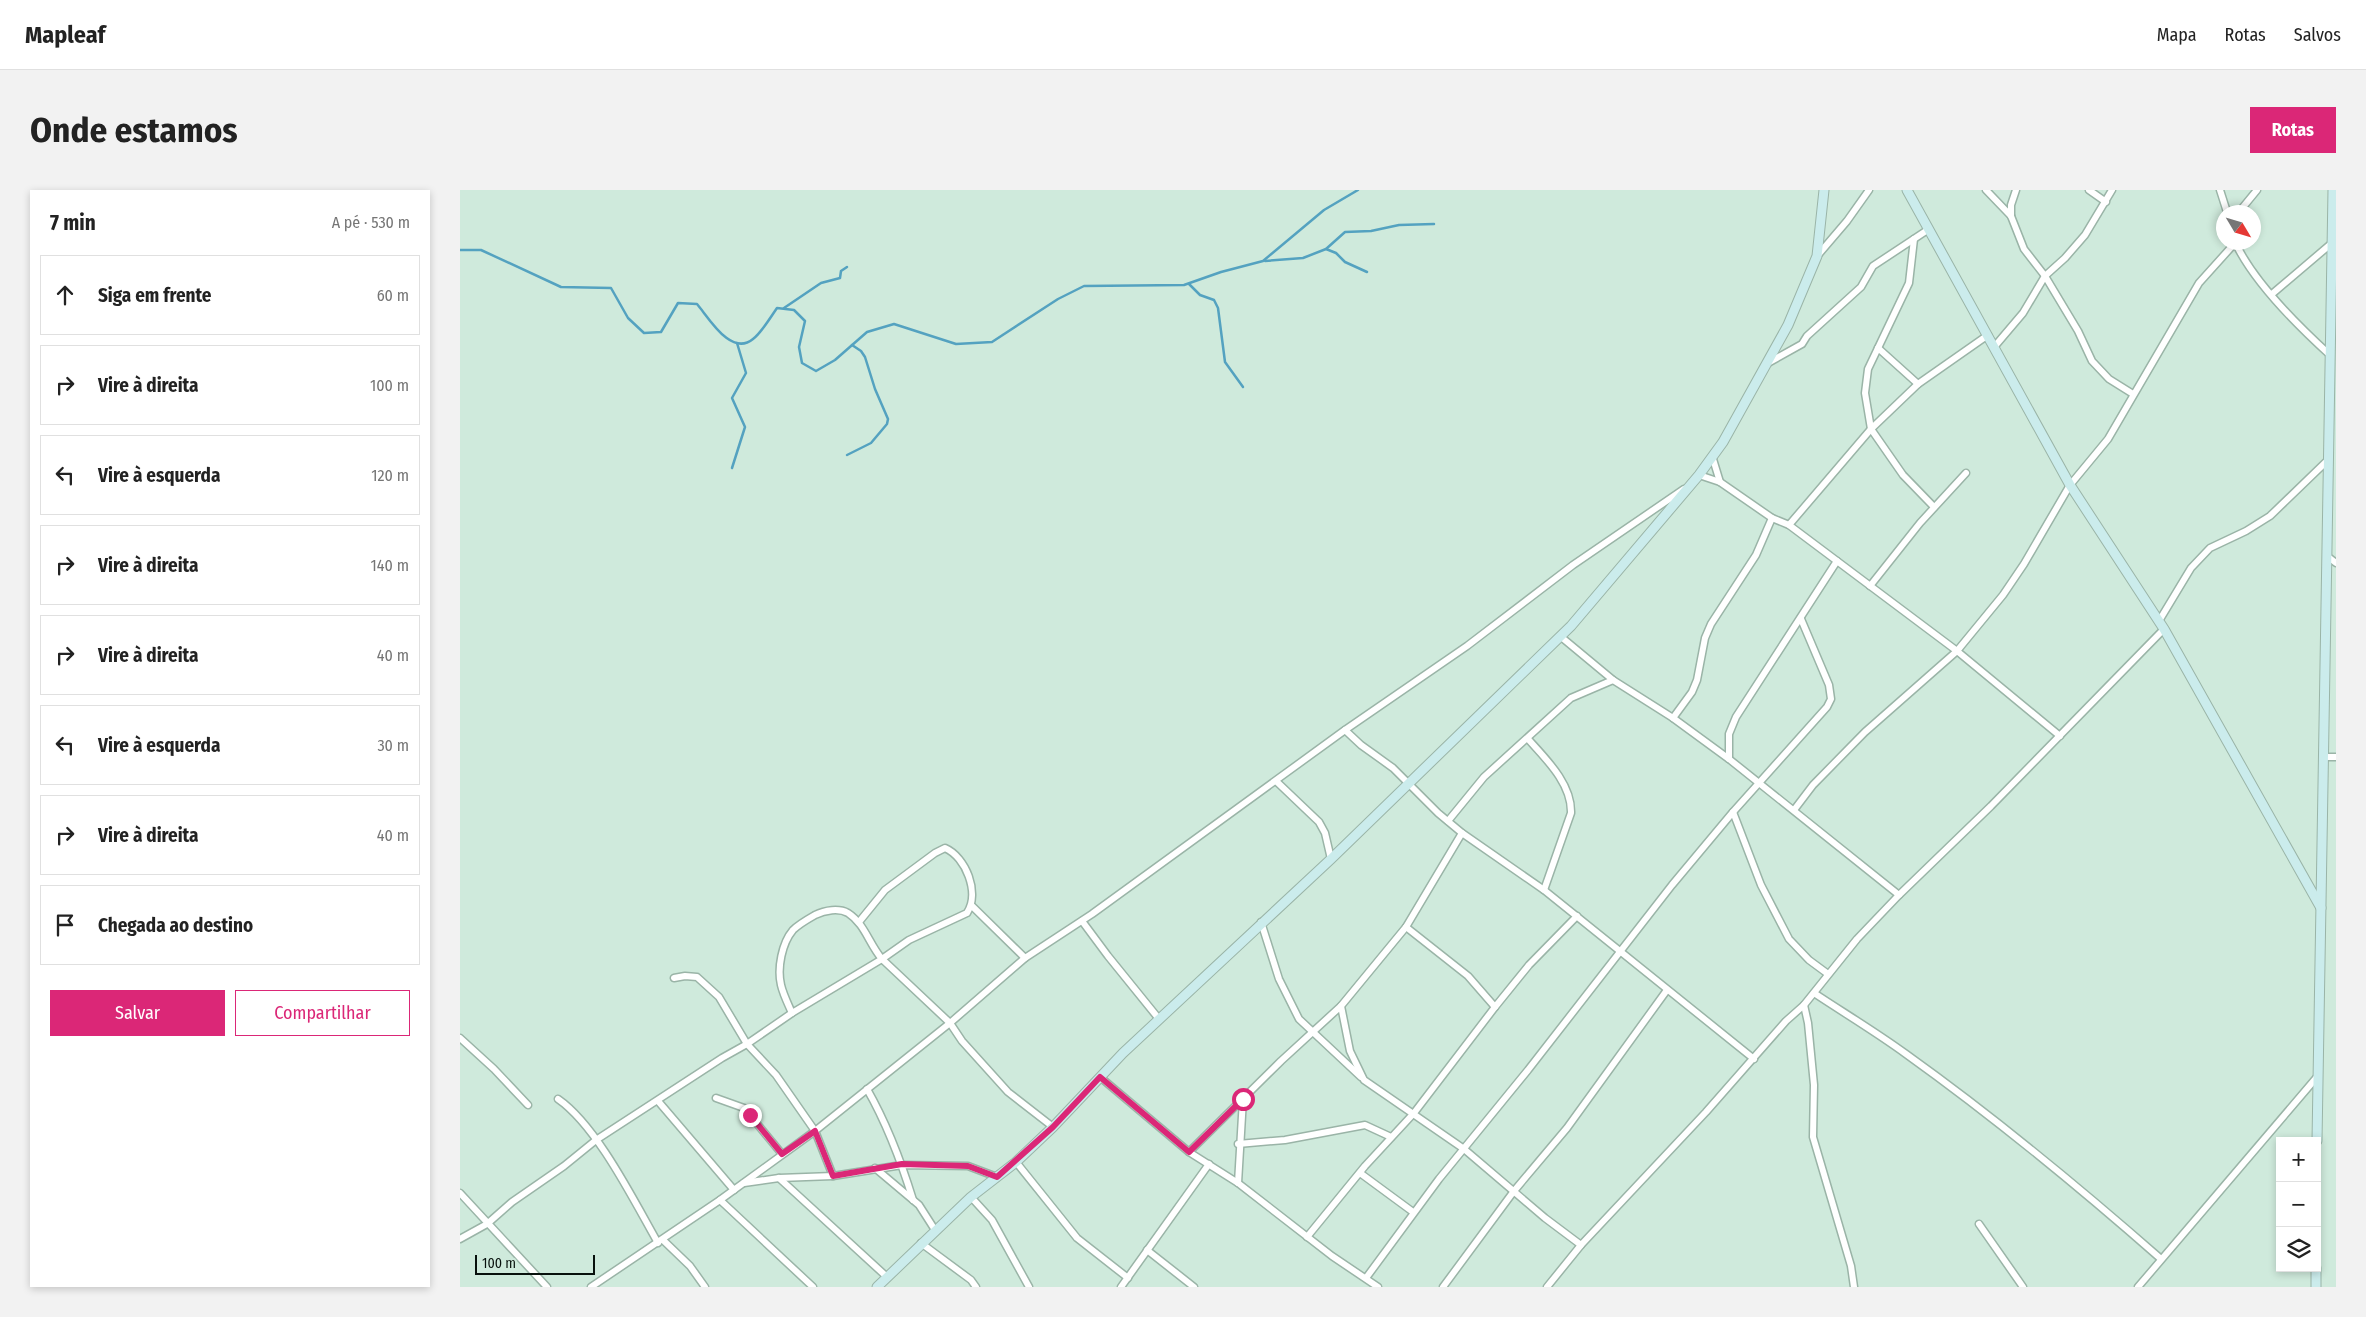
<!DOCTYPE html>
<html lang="pt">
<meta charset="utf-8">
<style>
:root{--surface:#fff;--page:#f2f2f2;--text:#222;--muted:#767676;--line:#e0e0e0;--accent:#db2777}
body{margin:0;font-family:"Fira Sans Condensed",sans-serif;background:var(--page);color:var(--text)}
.controls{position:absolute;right:15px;bottom:15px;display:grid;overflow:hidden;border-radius:0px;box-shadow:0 2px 8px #0003}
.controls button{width:45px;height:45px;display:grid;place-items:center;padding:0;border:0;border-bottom:1px solid var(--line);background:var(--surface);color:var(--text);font:25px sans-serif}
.compass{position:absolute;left:1756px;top:15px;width:45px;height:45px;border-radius:50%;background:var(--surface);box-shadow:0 2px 8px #0003;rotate:128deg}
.scale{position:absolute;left:15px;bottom:12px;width:120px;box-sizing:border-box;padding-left:5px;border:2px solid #08110d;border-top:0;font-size:14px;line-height:18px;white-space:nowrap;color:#08110d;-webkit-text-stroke:4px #cfeadc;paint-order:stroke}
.stop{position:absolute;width:15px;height:15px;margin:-11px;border:4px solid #db2777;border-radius:50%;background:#fff}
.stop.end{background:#db2777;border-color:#fff;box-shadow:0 1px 5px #0008}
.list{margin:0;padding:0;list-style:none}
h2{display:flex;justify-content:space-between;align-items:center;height:65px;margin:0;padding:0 20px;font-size:21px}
h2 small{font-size:16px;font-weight:400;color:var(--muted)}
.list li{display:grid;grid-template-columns:32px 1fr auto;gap:15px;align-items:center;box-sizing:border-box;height:80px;margin:0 10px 10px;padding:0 10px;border:1px solid var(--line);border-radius:0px}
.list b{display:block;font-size:19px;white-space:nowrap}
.list em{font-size:16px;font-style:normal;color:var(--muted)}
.actions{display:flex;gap:10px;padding:15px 20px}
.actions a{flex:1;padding:11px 0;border:1px solid var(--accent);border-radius:0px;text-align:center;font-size:18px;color:var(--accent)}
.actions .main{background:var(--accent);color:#fff}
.icon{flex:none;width:28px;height:28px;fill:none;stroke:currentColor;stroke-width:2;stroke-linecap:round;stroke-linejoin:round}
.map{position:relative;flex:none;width:1876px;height:1097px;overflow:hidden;border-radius:0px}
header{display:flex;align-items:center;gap:30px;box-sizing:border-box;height:70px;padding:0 25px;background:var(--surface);border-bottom:1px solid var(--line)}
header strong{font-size:24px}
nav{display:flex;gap:28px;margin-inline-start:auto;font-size:18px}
.intro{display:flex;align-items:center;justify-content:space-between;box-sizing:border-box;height:120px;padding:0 30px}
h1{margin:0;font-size:35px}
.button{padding:12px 22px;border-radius:0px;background:var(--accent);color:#fff;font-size:18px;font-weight:700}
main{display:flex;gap:30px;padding:0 30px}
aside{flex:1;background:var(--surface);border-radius:0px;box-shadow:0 2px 8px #0003}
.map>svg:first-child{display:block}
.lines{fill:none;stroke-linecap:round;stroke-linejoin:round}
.stream{stroke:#54a2c0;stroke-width:2.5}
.street-casing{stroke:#9ab4a7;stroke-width:9}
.secondary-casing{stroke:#9ab4a7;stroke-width:11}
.street{stroke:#fff;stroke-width:6}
.secondary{stroke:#cbecec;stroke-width:9}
.route{stroke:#db2777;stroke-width:6}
</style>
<header>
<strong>Mapleaf</strong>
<nav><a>Mapa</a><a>Rotas</a><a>Salvos</a></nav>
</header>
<div class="intro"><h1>Onde estamos</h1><a class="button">Rotas</a></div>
<main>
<aside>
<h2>7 min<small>A pé · 530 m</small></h2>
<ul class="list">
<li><svg class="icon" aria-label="ahead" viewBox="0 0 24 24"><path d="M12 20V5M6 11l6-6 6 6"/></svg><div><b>Siga em frente</b></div><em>60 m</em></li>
<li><svg class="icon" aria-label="right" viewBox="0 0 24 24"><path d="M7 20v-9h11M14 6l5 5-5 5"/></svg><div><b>Vire à direita</b></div><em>100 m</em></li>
<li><svg class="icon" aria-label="left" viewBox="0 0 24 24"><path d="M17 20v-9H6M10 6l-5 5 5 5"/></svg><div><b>Vire à esquerda</b></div><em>120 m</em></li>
<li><svg class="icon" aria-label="right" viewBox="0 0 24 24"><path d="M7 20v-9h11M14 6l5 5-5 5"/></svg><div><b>Vire à direita</b></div><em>140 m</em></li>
<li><svg class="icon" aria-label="right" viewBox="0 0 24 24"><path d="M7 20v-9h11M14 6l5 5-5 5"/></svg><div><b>Vire à direita</b></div><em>40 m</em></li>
<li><svg class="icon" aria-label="left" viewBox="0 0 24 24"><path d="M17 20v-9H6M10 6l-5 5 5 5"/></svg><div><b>Vire à esquerda</b></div><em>30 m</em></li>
<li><svg class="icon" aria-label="right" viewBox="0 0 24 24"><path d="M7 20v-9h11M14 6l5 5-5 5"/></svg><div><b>Vire à direita</b></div><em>40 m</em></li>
<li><svg class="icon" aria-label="arrive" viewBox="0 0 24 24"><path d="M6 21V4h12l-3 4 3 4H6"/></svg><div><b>Chegada ao destino</b></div></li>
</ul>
<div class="actions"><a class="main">Salvar</a><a>Compartilhar</a></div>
</aside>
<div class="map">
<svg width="1876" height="1097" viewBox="0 0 1876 1097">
<rect width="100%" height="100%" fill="#cfeadc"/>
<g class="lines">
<g class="stream">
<path d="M866 59 876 63 885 72 907 82"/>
<path d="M0 60H21L101 97 151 98 168 128 184 143 201 142 218 113 237 114C249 128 271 167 293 149 302 142 310 128 317 118L334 120 345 131 339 157 342 173 356 181 375 170 407 142 434 134 496 154 532 152 598 109 624 96 724 95 761 82 803 71 864 20 898 0"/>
<path d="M805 71 843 68 866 59 885 42 911 41 939 35 974 34"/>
<path d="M729 94 740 105 754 110 758 118 765 172 783 197"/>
<path d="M324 118 361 93 380 88 381 81 387 77"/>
<path d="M387 265 411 253 427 234 428 229 415 199 405 167 401 161 392 155"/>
<path d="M272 278 285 237 272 208 286 183 277 153"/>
</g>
<defs>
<g id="street">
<path d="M1526 0 1551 26 1564 59 1585 86 1618 141 1632 171 1649 189 1673 204"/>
<path d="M1629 0 1646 12"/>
<path d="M1760 0 1767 22"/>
<path d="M1779 22 1797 0"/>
<path d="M1551 26V15L1556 0"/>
<path d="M1454 49 1449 93 1408 179 1405 203 1411 239 1443 285 1474 317"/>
<path d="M1775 52C1794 93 1837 135 1870 165"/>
<path d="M1358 65 1387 31 1409 0"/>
<path d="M1812 104 1872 53"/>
<path d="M1535 156 1563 123 1585 86 1605 68 1625 45 1652 0"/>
<path d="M1418 158 1458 194"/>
<path d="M1308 173 1342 154 1347 146 1401 97 1413 76 1469 39"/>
<path d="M1253 269 1260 292"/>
<path d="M1239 285 1260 292 1312 328 1329 335 1497 461 1600 546"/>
<path d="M1329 335 1411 239 1458 194 1528 145"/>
<path d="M1867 366 1876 373"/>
<path d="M1410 396 1460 333 1506 283"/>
<path d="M1699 431 1731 378 1750 358 1786 341 1810 326 1868 270"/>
<path d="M1100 446 1153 490 1213 528 1269 569 1439 705"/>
<path d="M1213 528 1232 502 1237 490 1245 448 1251 434 1296 365 1312 328"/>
<path d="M885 540 901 555 933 578 978 623 1002 643 1084 700 1294 869"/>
<path d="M1068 549C1086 569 1112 594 1111 623L1084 700"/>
<path d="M1864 567H1876"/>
<path d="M1269 569V544L1276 527 1377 371"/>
<path d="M816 591 859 632 865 643 871 669"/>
<path d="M1334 620 1353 595 1405 542 1497 461 1543 405 1564 374 1610 295 1648 249 1739 93 1775 53"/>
<path d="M1273 622 1301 695 1329 749 1349 770 1368 784"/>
<path d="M988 631 1024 587 1111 508 1153 490"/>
<path d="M1002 643 946 737 881 816 890 861 904 890 1004 959 1085 1028 1121 1055"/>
<path d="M512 716 565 768"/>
<path d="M622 731 648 766 699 829"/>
<path d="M801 732 819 789 839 829 901 887"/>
<path d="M946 737 1008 786 1035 817"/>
<path d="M214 788 225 786 237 787 259 807 287 854 316 885 355 941 373 986"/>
<path d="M1354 803C1384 823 1416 842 1446 864 1534 927 1619 997 1701 1069"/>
<path d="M1344 815 1348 833 1354 895 1353 947 1391 1076 1394 1097"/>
<path d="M332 823C328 814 323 804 321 795 317 778 322 753 333 740 339 734 348 729 355 725 365 720 379 718 388 723 405 734 409 754 422 769L490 833 502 851 548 902 593 937"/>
<path d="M0 848 34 879 68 915"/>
<path d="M640 887 729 962 778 993 872 1066 918 1097"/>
<path d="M407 899C427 934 441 971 453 1010"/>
<path d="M256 908 284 918 322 964"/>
<path d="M98 909C137 936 174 1011 198 1053"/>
<path d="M198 911 274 1000"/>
<path d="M778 954 825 950 905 935 931 947"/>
<path d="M729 962 821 871 881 816"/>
<path d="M556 972 617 1048 668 1088"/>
<path d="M415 978 459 1015 475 1040"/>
<path d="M900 983 953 1022"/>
<path d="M319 988 427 1087"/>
<path d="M284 993 319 988 373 986 442 975 508 976 537 987"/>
<path d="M778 993 783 909"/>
<path d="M0 1003 87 1097"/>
<path d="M511 1007 532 1030 569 1097"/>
<path d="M260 1010 353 1097"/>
<path d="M1519 1034 1563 1097"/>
<path d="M847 1047 905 976 954 923 1035 817 1069 775 1117 726"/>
<path d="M0 1049 27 1034 52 1012 104 976 136 950 262 868 287 854 332 823 422 769 449 750 507 723C520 703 506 667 485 658L475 663 425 700 399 732"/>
<path d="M203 1050 230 1076 245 1097"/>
<path d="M461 1053 511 1090 516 1097"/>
<path d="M687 1060 734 1097"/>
<path d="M906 1088 979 989 1068 880 1212 695 1273 622 1367 517 1371 509 1369 495 1341 429"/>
<path d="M131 1097 260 1010 355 941 490 833 565 768 632 724 885 540 1007 456 1113 375 1224 299"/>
<path d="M661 1097 749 974"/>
<path d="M983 1097 1054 1001 1107 938 1207 800"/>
<path d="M1087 1097 1121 1055 1246 922 1326 831 1344 815 1397 749 1439 705 1531 616 1704 439"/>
<path d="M1678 1097 1857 887"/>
</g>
<g id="secondary">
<path d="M1447 0 1610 295 1704 439 1861 718"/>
<path d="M1857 951 1873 0"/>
<path d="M417 1097 511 1007 556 972 593 937 663 863 871 669 1111 436 1239 285 1263 252 1328 135 1357 66 1364 0"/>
<path d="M1856 1097V1078"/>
</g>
</defs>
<use href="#street" class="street-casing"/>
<use href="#secondary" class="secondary-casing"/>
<use href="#street" class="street"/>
<use href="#secondary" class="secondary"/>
</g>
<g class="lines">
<path class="route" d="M290 925 322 964 355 941 373 986 442 974 508 976 537 987 593 937 640 887 729 962 783 909"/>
</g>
</svg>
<div class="controls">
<button>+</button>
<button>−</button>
<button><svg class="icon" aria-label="layers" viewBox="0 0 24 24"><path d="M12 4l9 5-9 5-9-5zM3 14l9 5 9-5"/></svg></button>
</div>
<svg class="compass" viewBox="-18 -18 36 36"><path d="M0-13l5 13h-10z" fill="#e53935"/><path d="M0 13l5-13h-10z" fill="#767676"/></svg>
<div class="scale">100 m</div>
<div class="stop" style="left:783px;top:909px"></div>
<div class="stop end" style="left:290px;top:925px"></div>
</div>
</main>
